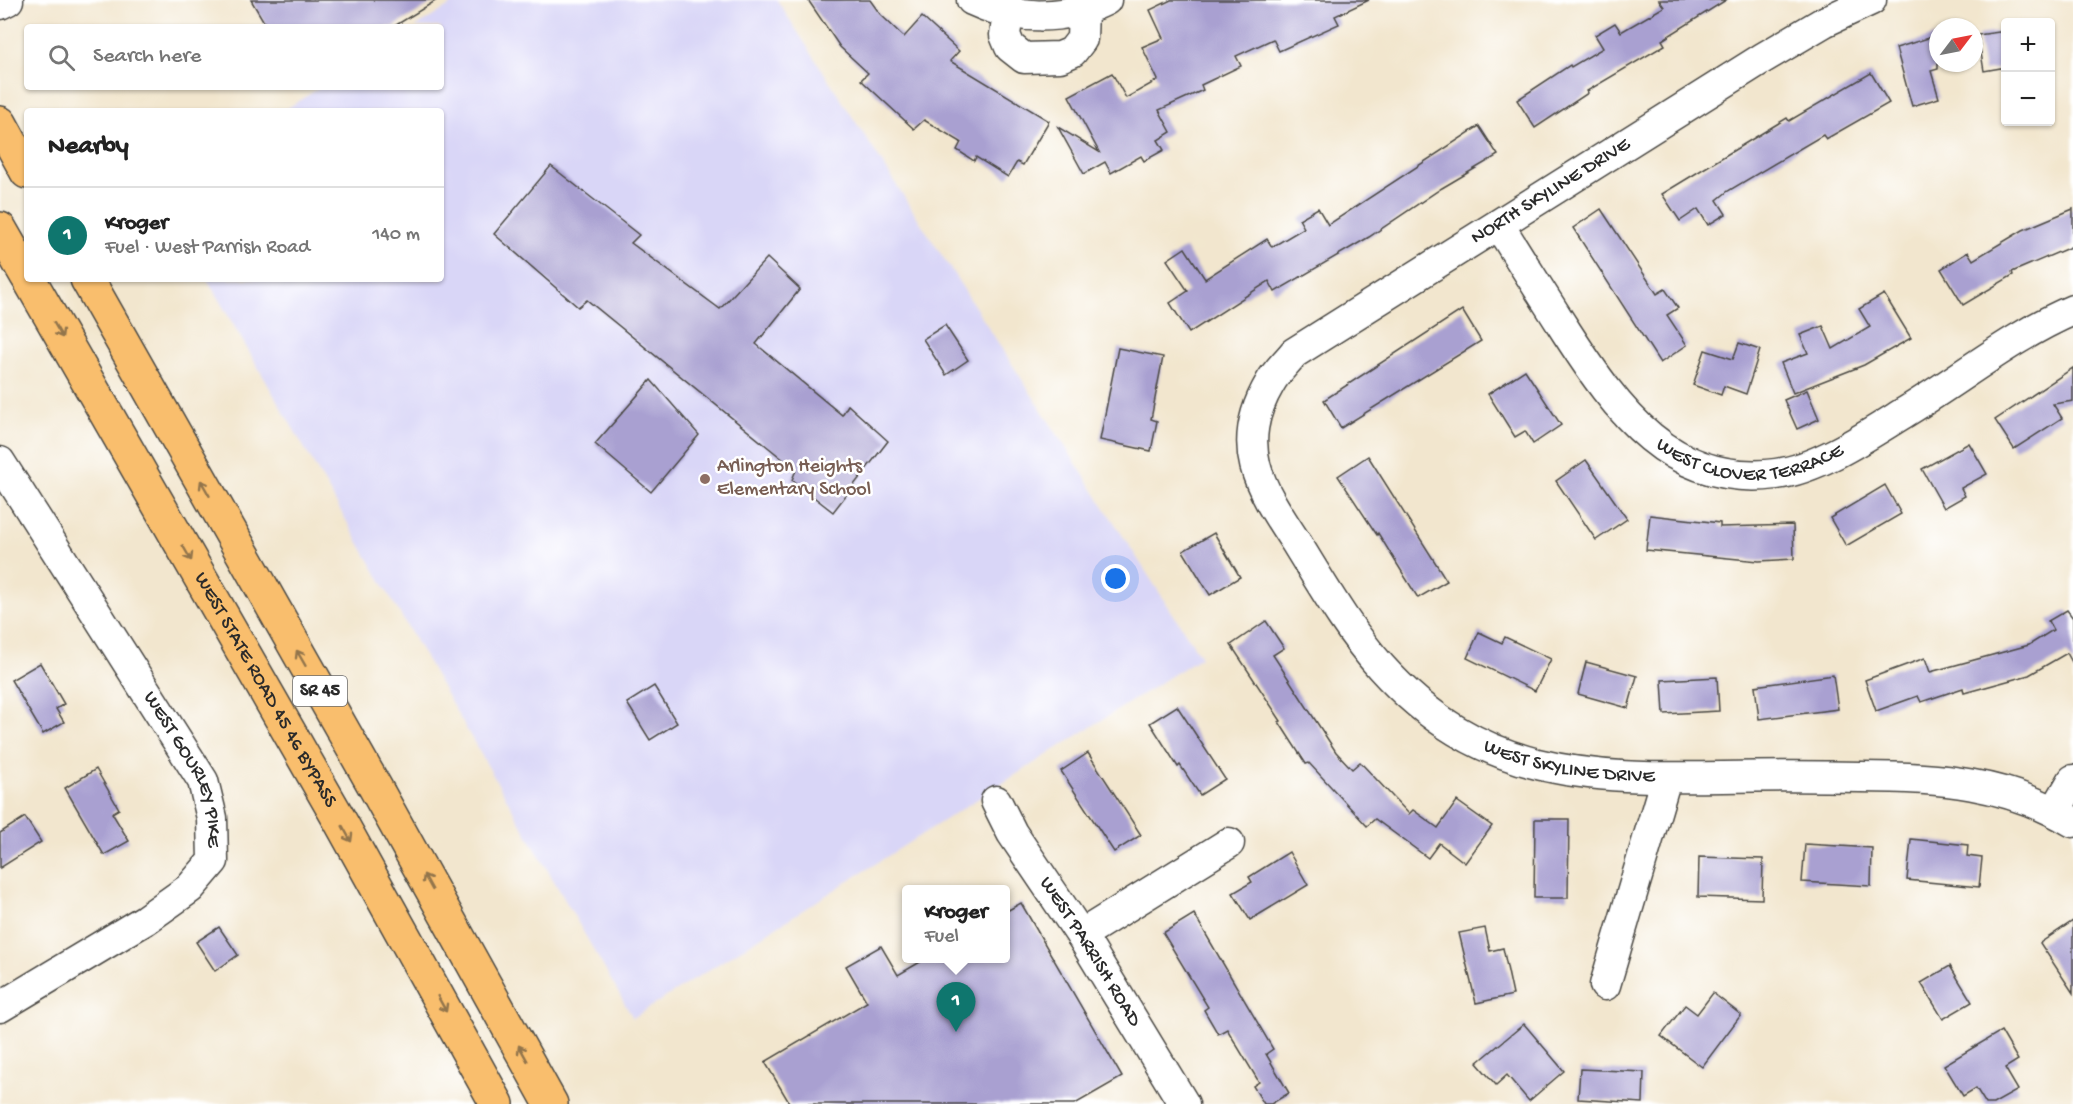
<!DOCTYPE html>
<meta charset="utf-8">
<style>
:root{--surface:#fff;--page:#f6f6f6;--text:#222;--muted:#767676;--line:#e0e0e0;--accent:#0f766e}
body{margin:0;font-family:"Gochi Hand",sans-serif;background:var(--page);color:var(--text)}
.controls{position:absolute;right:18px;top:18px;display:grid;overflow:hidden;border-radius:6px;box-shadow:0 2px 4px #0004}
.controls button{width:54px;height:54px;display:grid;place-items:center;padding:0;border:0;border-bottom:2px solid var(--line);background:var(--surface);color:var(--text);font:30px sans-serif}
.compass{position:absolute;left:1929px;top:18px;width:54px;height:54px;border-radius:50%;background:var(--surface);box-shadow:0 2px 4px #0004;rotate:58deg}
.you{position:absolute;left:1116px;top:579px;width:21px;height:21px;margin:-15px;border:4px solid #fff;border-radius:50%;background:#1a73e8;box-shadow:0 0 0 9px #1a73e833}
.badge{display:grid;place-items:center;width:39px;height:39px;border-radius:50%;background:var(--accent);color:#fff;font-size:20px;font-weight:700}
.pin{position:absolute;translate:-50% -50px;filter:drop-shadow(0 2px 3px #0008)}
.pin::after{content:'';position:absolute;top:32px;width:21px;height:18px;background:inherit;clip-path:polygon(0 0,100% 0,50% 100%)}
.popup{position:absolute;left:902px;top:885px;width:108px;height:78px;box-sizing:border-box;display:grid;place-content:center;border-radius:6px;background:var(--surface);filter:drop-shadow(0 2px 4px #0005);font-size:20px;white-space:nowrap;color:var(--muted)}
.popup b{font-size:22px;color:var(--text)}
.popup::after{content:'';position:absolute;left:50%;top:100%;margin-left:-12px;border:12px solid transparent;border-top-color:var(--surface)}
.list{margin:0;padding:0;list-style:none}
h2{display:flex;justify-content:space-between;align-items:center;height:78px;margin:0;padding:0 24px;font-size:26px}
h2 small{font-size:20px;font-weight:400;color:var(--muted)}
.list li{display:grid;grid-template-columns:39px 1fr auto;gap:18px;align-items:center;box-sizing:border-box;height:96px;padding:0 24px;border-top:2px solid var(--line)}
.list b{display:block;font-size:22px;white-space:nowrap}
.list p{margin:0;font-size:20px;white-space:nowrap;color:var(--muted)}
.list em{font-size:20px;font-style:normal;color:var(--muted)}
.icon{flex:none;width:33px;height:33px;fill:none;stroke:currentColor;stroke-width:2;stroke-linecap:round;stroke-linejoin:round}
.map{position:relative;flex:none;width:2073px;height:1104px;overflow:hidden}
.search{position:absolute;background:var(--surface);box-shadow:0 2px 4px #0004;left:24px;top:24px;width:420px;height:66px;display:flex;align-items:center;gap:15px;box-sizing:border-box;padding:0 21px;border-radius:6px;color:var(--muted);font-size:22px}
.panel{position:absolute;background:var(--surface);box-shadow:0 2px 4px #0004;left:24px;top:108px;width:420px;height:174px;border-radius:6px}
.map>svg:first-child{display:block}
.built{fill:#d9d6f7}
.building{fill:#a9a0d1}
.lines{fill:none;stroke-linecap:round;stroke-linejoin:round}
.minor-casing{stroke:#494743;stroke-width:33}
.highway-casing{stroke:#494743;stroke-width:36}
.minor{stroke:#fff;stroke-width:30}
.highway{stroke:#f9be6d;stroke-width:33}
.oneway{stroke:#92744c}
.education-dot{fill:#8d6e63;stroke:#fff;stroke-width:2}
.labels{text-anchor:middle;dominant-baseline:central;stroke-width:5;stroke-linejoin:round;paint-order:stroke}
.shield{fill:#fff;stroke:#6b6b6b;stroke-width:1.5}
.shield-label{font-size:18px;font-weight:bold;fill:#2b2b2b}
.street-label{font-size:20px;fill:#2b2b2b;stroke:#fff}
.education-label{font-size:20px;fill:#785e54;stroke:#fff;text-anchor:start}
</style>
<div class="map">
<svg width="2073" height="1104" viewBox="0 0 2073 1104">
<rect width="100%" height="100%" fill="#fff"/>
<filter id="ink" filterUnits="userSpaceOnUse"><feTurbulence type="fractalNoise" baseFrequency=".0167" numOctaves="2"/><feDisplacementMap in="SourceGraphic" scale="12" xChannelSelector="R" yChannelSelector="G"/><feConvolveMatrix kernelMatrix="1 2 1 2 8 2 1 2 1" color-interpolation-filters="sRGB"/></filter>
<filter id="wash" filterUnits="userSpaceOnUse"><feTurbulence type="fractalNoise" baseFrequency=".008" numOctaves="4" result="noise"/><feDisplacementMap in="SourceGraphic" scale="24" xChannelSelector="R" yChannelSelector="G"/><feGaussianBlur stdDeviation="1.35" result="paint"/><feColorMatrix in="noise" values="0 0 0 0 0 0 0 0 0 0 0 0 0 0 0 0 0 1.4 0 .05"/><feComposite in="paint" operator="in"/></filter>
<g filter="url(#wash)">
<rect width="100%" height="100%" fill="#f2e6ce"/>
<path class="built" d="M459 0H777L1201 657 633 1018 207 279H441V111H283L321 87H441V27H416Z"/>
<g id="blocks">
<g class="building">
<path d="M251 0H437L393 27H267Z"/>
<path d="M808 0H870L880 14 904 37 922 17 959 51 950 61 1049 121 1023 165 1017 162 1008 177 976 157 974 161 957 150 961 142 924 120 914 129 861 80 868 73 840 47Z"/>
<path d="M1171 0H1369L1335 16 1339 24 1279 51 1273 39 1236 56 1241 66 1201 85 1203 90 1159 110 1171 132 1158 140 1164 150 1144 161 1141 156 1111 173 1105 162 1084 174 1058 127 1099 152 1069 96 1112 73 1126 98 1158 80 1142 47 1163 38 1150 10Z"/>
<path d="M1659 0H1726L1662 40 1665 45 1587 91 1588 93 1535 128 1517 100 1570 65 1571 67 1603 48 1595 35 1615 23 1621 32 1664 7Z"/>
<path d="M2006 31V67L1984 71 1978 35Z"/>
<path d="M1938 35V69L1931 71 1939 98 1912 106 1896 48Z"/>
<path d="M1871 73 1889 103 1826 139 1823 135 1728 191 1717 200 1726 214 1708 225 1698 209 1680 221 1662 194 1787 118 1789 121Z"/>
<path d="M1479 126 1498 155 1442 188 1369 237 1275 292 1269 281 1189 333 1170 303 1188 291 1167 260 1185 248 1205 279 1267 239 1272 247 1304 228 1299 219 1318 208 1328 225Z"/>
<path d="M551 166 639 235 631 243 720 309 767 258 800 289 756 344 842 415 848 405 888 441 833 512 792 480 796 470 587 300 578 307 494 234Z"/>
<path d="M1601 209 1657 294 1665 289 1678 308 1667 315 1687 345 1660 363 1573 228Z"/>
<path d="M2073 209V246L2012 272 2013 275 1963 305 1941 269 1968 252 1973 260 2023 230Z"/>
<path d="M1884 294 1911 338 1864 365 1793 393 1781 363 1808 353 1800 335 1823 326 1833 349 1870 327 1859 309Z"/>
<path d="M1462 310 1481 341 1341 428 1324 400Z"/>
<path d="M945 325 968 360 946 375 923 339Z"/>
<path d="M1739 343 1760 350 1746 394 1724 386 1721 395 1693 385 1705 350 1733 359Z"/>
<path d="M1118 348 1163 357 1151 419 1157 421 1151 451 1100 440Z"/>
<path d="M2073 368V401L2053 404 2062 418 2014 449 1995 420Z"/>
<path d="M1525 370 1561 425 1533 444 1525 431 1515 437 1488 394Z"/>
<path d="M651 380 699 435 651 492 595 444Z"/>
<path d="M1807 390 1819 419 1797 429 1784 400Z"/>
<path d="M1969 443 1987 474 1961 488 1965 496 1944 508 1922 469Z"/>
<path d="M1368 456 1447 581 1418 598 1378 533 1377 535 1338 476Z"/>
<path d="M1586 460 1627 519 1596 540 1556 481Z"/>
<path d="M1885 485 1901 514 1846 546 1830 518Z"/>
<path d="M1650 515 1720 523V527L1793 525 1794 559 1759 561 1646 550Z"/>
<path d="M1214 533 1240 577 1210 595 1183 551Z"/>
<path d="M2067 610 2073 618V664L2067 653 2029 675 1964 693 1963 688 1921 702 1918 696 1876 711 1865 680 1925 658 1930 672 2029 645 2053 630 2048 621Z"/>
<path d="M1266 621 1284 648 1273 655 1336 752 1352 769 1360 762 1409 814 1413 810 1438 828 1457 801 1492 826 1465 863 1439 843 1428 858 1375 819 1367 826 1309 763 1306 764 1279 722 1281 721 1231 645Z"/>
<path d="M1479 632 1502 643 1505 637 1551 659 1535 691 1467 658Z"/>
<path d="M1586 662 1637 676 1628 708 1578 694Z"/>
<path d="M40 663 64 704 56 709 64 722 43 734 11 680Z"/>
<path d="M1833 675 1838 709 1759 719 1755 686Z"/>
<path d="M1717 677 1719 711 1664 714 1662 680Z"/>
<path d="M654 686 677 723 650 740 627 703Z"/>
<path d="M1177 706 1225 779 1200 795 1180 765 1178 767 1150 723Z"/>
<path d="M1088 753 1141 835 1114 852 1061 771Z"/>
<path d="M96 769 119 809 112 813 129 841 104 855 65 788Z"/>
<path d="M25 817 41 842 0 868V833Z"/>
<path d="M1535 819H1569L1568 898H1534Z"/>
<path d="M1911 839 1968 845 1967 856 1982 858 1979 887 1907 880Z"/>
<path d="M1805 844 1872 848 1871 886 1802 882Z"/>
<path d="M1289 852 1308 885 1250 920 1233 893 1252 882 1249 877Z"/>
<path d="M1699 857 1763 859 1762 899 1698 897Z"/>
<path d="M1021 903 1122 1077 1075 1104H790L765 1062 867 1002 846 966 881 946 898 975 927 958H1005V912Z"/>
<path d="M1194 914 1273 1049 1266 1054 1289 1093 1271 1104H1264L1253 1086 1259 1082 1227 1029 1218 1034 1204 1010 1208 1007 1163 933Z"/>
<path d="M2073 921V993L2040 943Z"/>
<path d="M219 927 238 955 215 971 196 942Z"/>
<path d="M1485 928 1490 951 1503 948 1513 995 1476 1003 1459 933Z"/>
<path d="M1950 966 1972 1002 1943 1019 1921 983Z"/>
<path d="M1713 993 1741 1015 1702 1067 1661 1036 1685 1005 1697 1014Z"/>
<path d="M1524 1024 1564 1071 1529 1101 1507 1075 1496 1085 1477 1063Z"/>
<path d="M2001 1031 2018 1060 2005 1068 2018 1090 1993 1104H1986L1976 1088 1963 1096 1944 1065Z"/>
<path d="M1580 1069 1644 1072 1643 1103 1578 1099Z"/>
</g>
</g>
</g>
<g filter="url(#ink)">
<use href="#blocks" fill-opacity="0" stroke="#494743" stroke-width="1.5"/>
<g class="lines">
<defs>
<g id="minor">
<path d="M972 0C1014 20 1064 21 1106 0"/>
<path id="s1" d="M1871 0 1824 22 1763 58 1294 353C1286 363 1276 372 1270 383 1232 448 1261 489 1297 544 1323 586 1348 630 1381 667 1480 777 1585 779 1723 777 1769 776 1815 776 1861 777 1937 777 2007 782 2073 822"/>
<path d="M0 4 8 0"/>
<path d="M1008 13 1005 35 1010 47 1024 58 1060 57 1072 52 1082 39 1083 9"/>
<path id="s2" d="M1499 225C1521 261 1544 297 1567 333 1617 410 1671 487 1776 474 1817 469 1867 436 1902 414 1959 380 2012 336 2073 310"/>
<path id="s3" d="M0 462 203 781 212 818 213 861 190 888 145 920 0 1007"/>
<path id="s4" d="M996 801 1012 833 1081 935 1184 1104"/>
<path d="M2055 811 2073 780"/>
<path d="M1081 935 1229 843"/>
<path d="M1605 985 1666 778"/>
</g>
<g id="highway">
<path d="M0 123 27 172"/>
<path d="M0 229 27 276"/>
<path id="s5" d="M29 279 339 819 497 1104"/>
<path d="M87 279 375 787 551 1104"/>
</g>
</defs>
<use href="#minor" class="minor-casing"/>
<use href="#highway" class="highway-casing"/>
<use href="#minor" class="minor"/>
<use href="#highway" class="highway"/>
</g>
<defs><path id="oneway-shaft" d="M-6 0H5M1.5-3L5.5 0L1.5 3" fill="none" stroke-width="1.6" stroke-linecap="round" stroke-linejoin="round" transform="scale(1.5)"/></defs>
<g class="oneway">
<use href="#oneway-shaft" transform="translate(58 330) rotate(60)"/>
<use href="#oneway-shaft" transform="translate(205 488) rotate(-120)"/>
<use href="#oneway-shaft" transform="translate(187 553) rotate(60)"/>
<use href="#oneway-shaft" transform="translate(301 658) rotate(-120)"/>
<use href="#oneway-shaft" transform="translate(347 834) rotate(61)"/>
<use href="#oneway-shaft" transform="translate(428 882) rotate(-119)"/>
<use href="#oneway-shaft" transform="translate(442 1004) rotate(61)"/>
<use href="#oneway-shaft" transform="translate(523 1053) rotate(-119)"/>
</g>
</g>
<circle class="education-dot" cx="705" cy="479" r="6"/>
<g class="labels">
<rect class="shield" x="293" y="676" width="54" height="30" rx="4.5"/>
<g class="shield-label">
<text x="320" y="691">SR 45</text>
</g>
<g class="street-label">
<text transform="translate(1551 192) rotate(-32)">NORTH SKYLINE DRIVE</text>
<text stroke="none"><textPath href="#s2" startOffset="369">WEST CLOVER TERRACE</textPath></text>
<text stroke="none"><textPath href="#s5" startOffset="474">WEST STATE ROAD 45 46 BYPASS</textPath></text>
<text stroke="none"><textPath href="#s1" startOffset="1258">WEST SKYLINE DRIVE</textPath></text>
<text stroke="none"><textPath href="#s3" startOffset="360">WEST GOURLEY PIKE</textPath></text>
<text stroke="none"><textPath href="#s4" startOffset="178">WEST PARRISH ROAD</textPath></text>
</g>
<g class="education-label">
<text x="717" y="467">Arlington Heights<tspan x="717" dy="23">Elementary School</tspan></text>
</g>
</g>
</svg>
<div class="controls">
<button>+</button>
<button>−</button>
</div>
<svg class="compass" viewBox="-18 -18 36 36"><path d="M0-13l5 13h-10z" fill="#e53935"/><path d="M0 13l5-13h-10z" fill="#767676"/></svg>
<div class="you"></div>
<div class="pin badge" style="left:956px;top:1032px">1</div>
<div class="popup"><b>Kroger</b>Fuel</div>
<div class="search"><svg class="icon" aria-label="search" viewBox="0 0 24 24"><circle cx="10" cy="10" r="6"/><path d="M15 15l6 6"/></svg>Search here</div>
<section class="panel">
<h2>Nearby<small></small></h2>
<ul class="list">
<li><span class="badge">1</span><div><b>Kroger</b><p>Fuel · West Parrish Road</p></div><em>140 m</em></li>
</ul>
</section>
</div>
